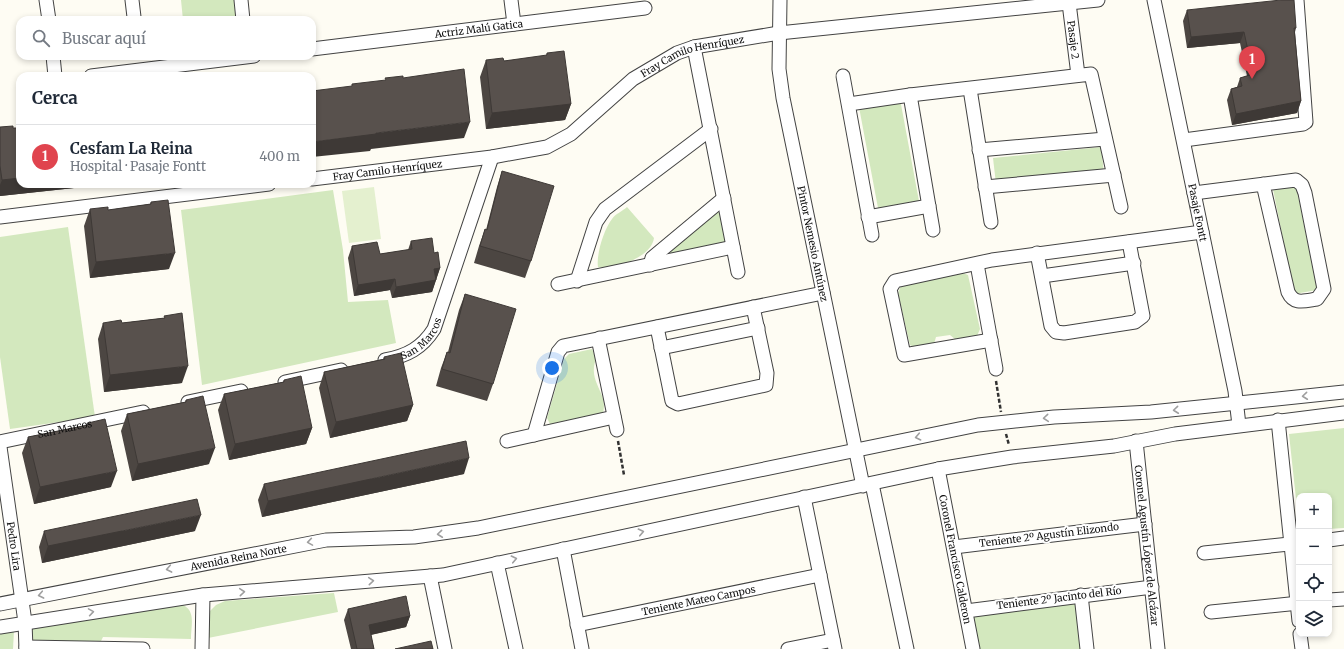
<!DOCTYPE html>
<html lang="es">
<meta charset="utf-8">
<style>
:root{--surface:#fff;--page:#f2f2f3;--text:#1f2937;--muted:#747a83;--line:#e0e1e3;--accent:#ba2d30}
body{margin:0;font-family:Merriweather,serif;background:var(--page);color:var(--text)}
.controls{position:absolute;right:12px;bottom:12px;display:grid;overflow:hidden;border-radius:8px;box-shadow:0 2px 6px #0003}
.controls button{width:36px;height:36px;display:grid;place-items:center;padding:0;border:0;border-bottom:1px solid var(--line);background:var(--surface);color:var(--text);font:20px sans-serif}
.you{position:absolute;left:552px;top:368px;width:14px;height:14px;margin:-10px;border:3px solid #fff;border-radius:50%;background:#1a73e8;box-shadow:0 0 0 6px #1a73e833}
.badge{display:grid;place-items:center;width:26px;height:26px;border-radius:50%;background:var(--accent);color:#fff;font-size:13px;font-weight:700}
.pin{position:absolute;translate:-50% -33px;filter:drop-shadow(0 1px 2px #0008)}
.pin::after{content:'';position:absolute;top:21px;width:14px;height:12px;background:inherit;clip-path:polygon(0 0,100% 0,50% 100%)}
.list{margin:0;padding:0;list-style:none}
h2{display:flex;justify-content:space-between;align-items:center;height:52px;margin:0;padding:0 16px;font-size:17px}
h2 small{font-size:13px;font-weight:400;color:var(--muted)}
.list li{display:grid;grid-template-columns:26px 1fr auto;gap:12px;align-items:center;box-sizing:border-box;height:64px;padding:0 16px;border-top:1px solid var(--line)}
.list b{display:block;font-size:15px;white-space:nowrap}
.list p{margin:0;font-size:13px;white-space:nowrap;color:var(--muted)}
.list em{font-size:13px;font-style:normal;color:var(--muted)}
.icon{flex:none;width:22px;height:22px;fill:none;stroke:currentColor;stroke-width:2;stroke-linecap:round;stroke-linejoin:round}
.map{position:relative;flex:none;width:1344px;height:649px;overflow:hidden}
.search{position:absolute;background:var(--surface);box-shadow:0 2px 6px #0003;left:16px;top:16px;width:300px;height:44px;display:flex;align-items:center;gap:10px;box-sizing:border-box;padding:0 14px;border-radius:12px;color:var(--muted);font-size:15px}
.panel{position:absolute;background:var(--surface);box-shadow:0 2px 6px #0003;left:16px;top:72px;width:300px;height:116px;border-radius:12px}
.map>svg:first-child{display:block}
.green{fill:#d3e8be}
.pitch{fill:#e4f0cf}
.lines{fill:none;stroke-linecap:round;stroke-linejoin:round}
.minor-casing{stroke:#434343;stroke-width:15}
.path{stroke:#323232;stroke-width:2.5;stroke-dasharray:4 2;stroke-linecap:butt}
.minor{stroke:#fff;stroke-width:13}
.wall{fill:#4c4642}
.shaded-wall{fill:#3e3936}
.building{fill:#58514d;stroke:#3e3936}
.oneway{stroke:#9f9f9f}
.labels{text-anchor:middle;dominant-baseline:central;stroke-width:4;stroke-linejoin:round;paint-order:stroke}
.street-label{font-size:10px;fill:#101010;stroke:#fff}
</style>
<div class="map">
<svg width="1344" height="649" viewBox="0 0 1344 649">
<rect width="100%" height="100%" fill="#fefcf3"/>
<g class="green">
<path d="M181 0H235L238 20H183Z"/>
<path d="M900 99 919 201 878 208 859 107Z"/>
<path d="M1101 147 1104 173 996 184 993 158Z"/>
<path d="M1296 185 1317 290 1294 294 1273 189Z"/>
<path d="M333 190 343 250 348 302 388 300 396 343 202 385 181 210Z"/>
<path d="M627 207 654 238C651 258 615 269 598 267 596 255 604 229 612 219 615 214 623 211 627 207Z"/>
<path d="M716 209 721 211 728 244 664 257 663 252Z"/>
<path d="M68 227 95 417 10 429 0 357V237Z"/>
<path d="M963 273 968 275 980 329 977 336 956 340 950 335 936 337 934 344 916 348 910 345 898 293 901 286Z"/>
<path d="M592 349 596 359C587 382 609 393 603 413L550 424 547 418 564 359 569 354Z"/>
<path d="M1344 428V528L1329 529V496H1299V527L1289 434Z"/>
<path d="M334 593 338 612 208 638 209 612 216 605 225 601Z"/>
<path d="M1079 597 1085 649H979L972 611Z"/>
<path d="M183 605C196 611 191 626 191 639L103 637 100 643H29L33 628Z"/>
<path d="M14 631 13 649H0V634Z"/>
</g>
<path class="pitch" d="M374 187 381 239 349 243 342 191Z"/>
<g class="lines">
<defs>
<g id="minor">
<path d="M46 0 49 20"/>
<path d="M132 0 134 17"/>
<path d="M241 0 243 20"/>
<path d="M511 0 514 24"/>
<path id="s1" d="M780 0 779 69 783 98 863 486"/>
<path id="s2" d="M1154 0 1235 391 1239 425"/>
<path id="s3" d="M1069 3 1078 75"/>
<path d="M694 47 738 272"/>
<path id="s4" d="M312 49 645 8"/>
<path d="M53 56 55 76"/>
<path d="M91 76 254 56"/>
<path d="M843 76 872 235"/>
<path d="M970 89 991 222"/>
<path d="M910 95 933 230"/>
<path d="M849 104 910 95 1091 74 1121 207"/>
<path d="M1184 140 1303 124 1306 122 1297 0"/>
<path d="M979 150 1105 139"/>
<path id="s5" d="M312 179 492 157 547 147 571 134 633 79 677 53 694 47 779 33 1098 0"/>
<path d="M985 187 1114 175"/>
<path d="M1194 193 1296 180 1302 185 1305 193 1324 289 1317 299C1304 301 1294 305 1288 292L1263 184"/>
<path d="M0 217 269 184"/>
<path d="M868 217 929 206"/>
<path d="M1037 253 1051 326 1056 332 1064 333 1135 322 1143 316 1129 242"/>
<path d="M977 264 996 369"/>
<path d="M650 265 652 258 724 198"/>
<path d="M1042 276 1134 263"/>
<path d="M577 281 596 222 605 209 711 129"/>
<path d="M558 284 733 247"/>
<path d="M657 327 672 401 678 404 766 385 767 373 753 307"/>
<path d="M600 338 599 343 617 430"/>
<path d="M991 340 904 355 890 289 895 281 992 260 1202 232"/>
<path d="M661 348 758 328"/>
<path id="s6" d="M385 360C407 356 422 348 434 329L492 157"/>
<path d="M285 382 341 370"/>
<path d="M188 402 241 391"/>
<path d="M1278 420 1299 621"/>
<path d="M534 435 558 352 563 346 823 293"/>
<path d="M507 441 614 417"/>
<path id="s7" d="M1136 441 1158 649"/>
<path id="s8" d="M0 442 143 412"/>
<path id="s9" d="M0 447 25 622 26 649"/>
<path id="s10" d="M938 469 973 649"/>
<path d="M872 484 907 649"/>
<path d="M804 497 835 649"/>
<path d="M1329 540 1344 538"/>
<path d="M954 547 1145 524"/>
<path d="M563 549 582 649"/>
<path d="M1204 553 1299 543"/>
<path d="M497 563 516 649"/>
<path d="M430 576 445 649"/>
<path d="M1081 595 1087 649"/>
<path d="M1329 600 1344 599"/>
<path id="s11" d="M0 604 326 540 414 537 478 528 978 425 1054 417 1151 412 1344 392"/>
<path d="M966 611 1152 587"/>
<path d="M1211 612 1299 603"/>
<path id="s12" d="M577 625 820 575"/>
<path d="M0 627 203 595 443 575 938 469 1012 457 1114 446 1175 434 1344 413"/>
<path d="M1300 634 1302 649"/>
<path d="M26 647 143 649"/>
<path d="M202 649 203 595"/>
<path d="M788 649 833 640"/>
</g>
</defs>
<use href="#minor" class="minor-casing"/>
<g class="path">
<path d="M996 381 1001 412"/>
<path d="M1006 434 1009 445"/>
<path d="M618 441 624 475"/>
</g>
<use href="#minor" class="minor"/>
</g>
<g class="wall">
<path d="M1187 10 1296 28 1295 32 1301 101 1297 113 1232 125 1227 100 1231 89 1237 87 1240 78 1247 76 1240 43 1187 48 1183 21Z"/>
<path d="M547 53 571 104 565 120 486 129 480 77 486 60 504 61 546 56Z"/>
<path d="M0 127 20 184H76L74 188 0 196Z"/>
<path d="M502 171 531 261 525 278 474 263 479 246 485 229 486 230 497 187Z"/>
<path d="M151 202 169 269 90 278 84 226 90 209 108 210 150 204Z"/>
<path d="M411 241 434 253 440 268 432 292 392 298 390 290 354 296 348 258 352 246 380 254 408 250Z"/>
<path d="M465 294 493 384 487 401 436 386 441 368 447 352H448L459 310Z"/>
<path d="M164 316 182 383 104 392 98 339 103 323H122L164 318Z"/>
<path d="M384 357 413 405 407 421 330 438 319 388 324 372 383 359Z"/>
<path d="M284 380 312 428 306 444 229 460 218 410 224 394 283 382Z"/>
<path d="M186 400 209 464 132 481 121 431 127 414 185 402Z"/>
<path d="M88 423 111 487 34 504 22 453 28 437 87 425Z"/>
<path d="M464 474 262 517 258 500 264 484Z"/>
<path d="M44 531H195L42 563 39 547Z"/>
<path d="M348 609 410 616 406 627 371 635 374 649H351L344 620Z"/>
</g>
<g class="shaded-wall">
<path d="M1244 32 1240 43 1187 48 1191 37Z"/>
<path d="M1301 101 1297 113 1232 125 1236 114Z"/>
<path d="M571 104 565 120 486 129 492 113Z"/>
<path d="M470 122 464 138 371 149 370 151 312 157V142L376 133Z"/>
<path d="M20 178V184H76L74 188 0 196V185L2 180Z"/>
<path d="M175 253 169 269 90 278 96 262Z"/>
<path d="M440 268 436 280 434 269Z"/>
<path d="M395 279 390 290 354 296 358 285Z"/>
<path d="M436 280 432 292 392 298 396 287Z"/>
<path d="M188 366 182 383 104 392 110 375Z"/>
<path d="M413 405 407 421 330 438 336 422Z"/>
<path d="M312 428 306 444 229 460 235 444Z"/>
<path d="M215 448 209 464 132 481 138 464Z"/>
<path d="M469 458 464 474 262 517 268 501Z"/>
<path d="M117 471 111 487 34 504 40 487Z"/>
<path d="M201 515 195 531 42 563 48 546Z"/>
<path d="M410 616 406 627 365 636 369 625Z"/>
</g>
<g class="building">
<path d="M1281 0H1294L1296 28H1294L1301 101 1236 114 1231 89 1242 86 1240 78 1253 74 1244 32 1191 37 1187 10Z"/>
<path d="M564 51 571 104 492 113 486 60 503 58 504 61 547 55V53Z"/>
<path d="M464 69 470 122 376 133V134L312 142V91L352 86V84L386 80 385 78 403 76V78Z"/>
<path d="M13 126V128H20V178L2 180 0 166V127Z"/>
<path d="M502 171 554 186 531 261 480 246 485 229 487 230Z"/>
<path d="M168 200 175 253 96 262 90 209 108 207V210L151 204V202Z"/>
<path d="M432 238 434 253 438 252 440 268 434 269 436 280 396 287 395 279 358 285 352 246 377 242 380 254 412 249 411 241Z"/>
<path d="M465 294 516 309 493 384 442 369 447 352 450 353Z"/>
<path d="M182 313 188 366 110 375 103 323 121 320 122 323 165 318 164 316Z"/>
<path d="M401 353 413 405 336 422 324 372 385 359 384 357Z"/>
<path d="M301 376 312 428 235 444 224 394 284 382V380Z"/>
<path d="M203 396 215 448 138 464 127 414 186 402V400Z"/>
<path d="M105 419 117 471 40 487 28 437 88 425V423Z"/>
<path d="M466 441 469 458 268 501 264 484Z"/>
<path d="M197 499 201 515 48 546 44 531Z"/>
<path d="M406 596 410 616 369 625 374 649H357L348 609Z"/>
<path d="M431 641 433 649H395Z"/>
</g>
<defs><path id="oneway-chevron" d="M-2-3.5L2.5 0L-2 3.5" fill="none" stroke-width="1.6" stroke-linecap="round" stroke-linejoin="round"/></defs>
<g class="oneway">
<use href="#oneway-chevron" transform="translate(1305 396) rotate(174)"/>
<use href="#oneway-chevron" transform="translate(1176 410) rotate(174)"/>
<use href="#oneway-chevron" transform="translate(1046 418) rotate(175)"/>
<use href="#oneway-chevron" transform="translate(918 437) rotate(168)"/>
<use href="#oneway-chevron" transform="translate(641 532) rotate(-12)"/>
<use href="#oneway-chevron" transform="translate(440 534) rotate(174)"/>
<use href="#oneway-chevron" transform="translate(310 542) rotate(171)"/>
<use href="#oneway-chevron" transform="translate(514 559) rotate(-12)"/>
<use href="#oneway-chevron" transform="translate(169 569) rotate(169)"/>
<use href="#oneway-chevron" transform="translate(371 581) rotate(-5)"/>
<use href="#oneway-chevron" transform="translate(242 592) rotate(-5)"/>
<use href="#oneway-chevron" transform="translate(41 595) rotate(169)"/>
<use href="#oneway-chevron" transform="translate(91 612) rotate(-9)"/>
</g>
<g class="labels">
<g class="street-label">
<text stroke="none"><textPath href="#s4" startOffset="168">Actriz Malú Gatica</textPath></text>
<text stroke="none"><textPath href="#s3" startOffset="37">Pasaje 2</textPath></text>
<text stroke="none"><textPath href="#s5" startOffset="412">Fray Camilo Henríquez</textPath></text>
<text stroke="none"><textPath href="#s5" startOffset="76">Fray Camilo Henríquez</textPath></text>
<text stroke="none"><textPath href="#s2" startOffset="217">Pasaje Fontt</textPath></text>
<text stroke="none"><textPath href="#s1" startOffset="247">Pintor Nemesio Antúnez</textPath></text>
<text stroke="none"><textPath href="#s6" startOffset="44">San Marcos</textPath></text>
<text stroke="none"><textPath href="#s8" startOffset="66">San Marcos</textPath></text>
<text transform="translate(1049 535) rotate(-7)">Teniente 2º Agustín Elizondo</text>
<text stroke="none"><textPath href="#s7" startOffset="105">Coronel Agustín López de Alcázar</textPath></text>
<text stroke="none"><textPath href="#s9" startOffset="100">Pedro Lira</textPath></text>
<text stroke="none"><textPath href="#s11" startOffset="243">Avenida Reina Norte</textPath></text>
<text stroke="none"><textPath href="#s10" startOffset="92">Coronel Francisco Calderon</textPath></text>
<text transform="translate(1059 598) rotate(-7)">Teniente 2º Jacinto del Río</text>
<text stroke="none"><textPath href="#s12" startOffset="124">Teniente Mateo Campos</textPath></text>
</g>
</g>
</svg>
<div class="controls">
<button>+</button>
<button>−</button>
<button><svg class="icon" aria-label="locate" viewBox="0 0 24 24"><circle cx="12" cy="12" r="6"/><path d="M12 2v4M12 18v4M2 12h4M18 12h4"/></svg></button>
<button><svg class="icon" aria-label="layers" viewBox="0 0 24 24"><path d="M12 4l9 5-9 5-9-5zM3 14l9 5 9-5"/></svg></button>
</div>
<div class="you"></div>
<div class="pin badge" style="left:1252px;top:79px;background:#e0444e">1</div>
<div class="search"><svg class="icon" aria-label="search" viewBox="0 0 24 24"><circle cx="10" cy="10" r="6"/><path d="M15 15l6 6"/></svg>Buscar aquí</div>
<section class="panel">
<h2>Cerca<small></small></h2>
<ul class="list">
<li><span class="badge" style="background:#e0444e">1</span><div><b>Cesfam La Reina</b><p>Hospital · Pasaje Fontt</p></div><em>400 m</em></li>
</ul>
</section>
</div>
